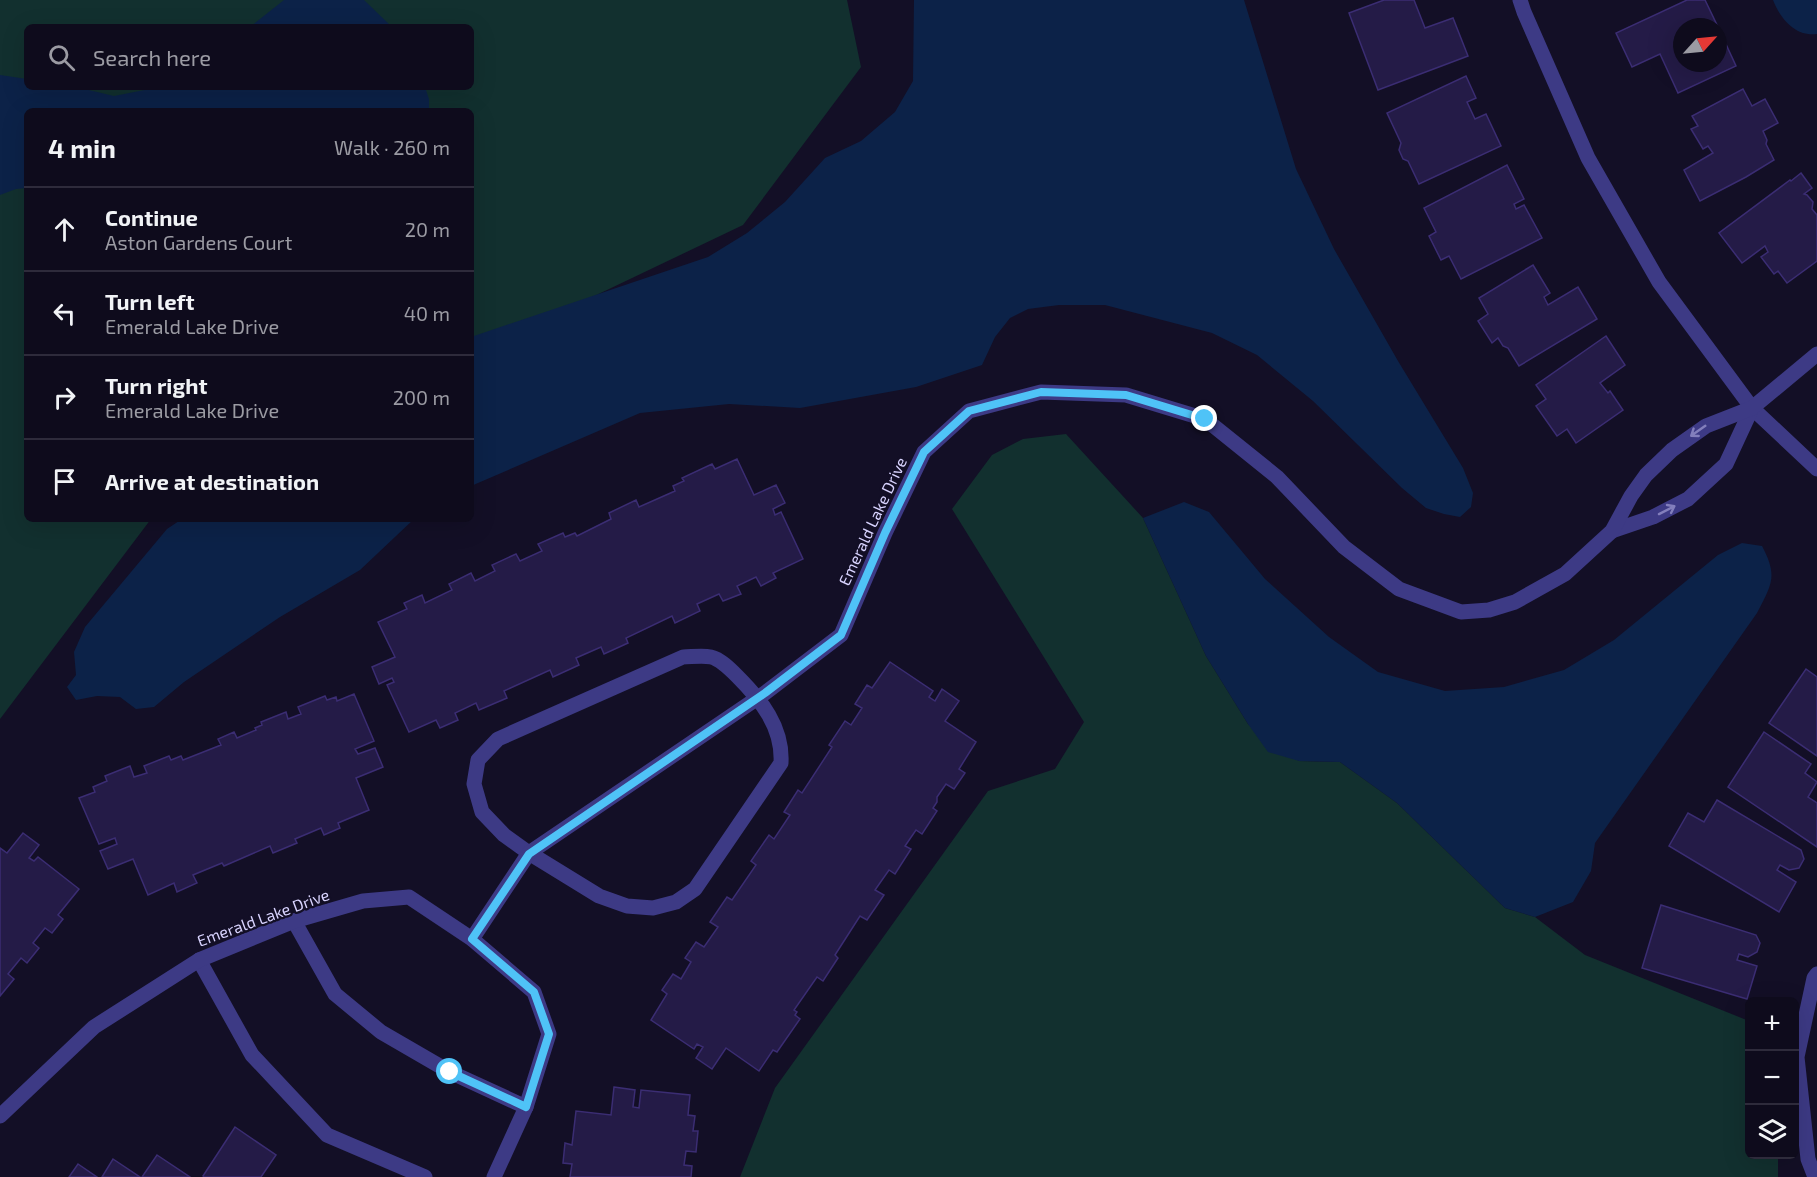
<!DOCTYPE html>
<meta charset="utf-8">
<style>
:root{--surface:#0e0b1c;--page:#171425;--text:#f1f3f6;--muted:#9b9ba3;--line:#2e2b3b}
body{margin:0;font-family:"Exo 2",sans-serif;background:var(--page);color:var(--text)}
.controls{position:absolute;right:18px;bottom:18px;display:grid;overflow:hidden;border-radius:9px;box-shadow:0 6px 24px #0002}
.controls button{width:54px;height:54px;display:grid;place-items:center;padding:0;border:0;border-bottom:2px solid var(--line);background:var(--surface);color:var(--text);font:30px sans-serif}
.compass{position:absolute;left:1673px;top:18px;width:54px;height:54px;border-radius:50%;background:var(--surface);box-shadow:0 6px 24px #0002;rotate:63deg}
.stop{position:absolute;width:18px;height:18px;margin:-14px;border:4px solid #4fc3f7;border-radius:50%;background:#fff}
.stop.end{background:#4fc3f7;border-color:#fff;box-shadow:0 2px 6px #0008}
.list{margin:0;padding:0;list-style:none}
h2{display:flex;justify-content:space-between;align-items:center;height:78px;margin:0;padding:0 24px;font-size:26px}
h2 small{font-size:20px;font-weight:400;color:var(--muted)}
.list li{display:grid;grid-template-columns:39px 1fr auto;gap:18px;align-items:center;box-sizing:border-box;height:84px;padding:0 24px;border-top:2px solid var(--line)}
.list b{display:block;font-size:22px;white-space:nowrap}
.list p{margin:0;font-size:20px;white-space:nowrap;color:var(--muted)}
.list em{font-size:20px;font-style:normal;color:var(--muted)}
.icon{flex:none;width:33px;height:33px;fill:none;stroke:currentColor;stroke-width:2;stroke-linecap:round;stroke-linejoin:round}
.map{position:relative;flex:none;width:1817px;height:1177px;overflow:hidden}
.search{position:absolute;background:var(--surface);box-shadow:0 6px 24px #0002;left:24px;top:24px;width:450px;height:66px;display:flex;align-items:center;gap:15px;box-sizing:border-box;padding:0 21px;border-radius:9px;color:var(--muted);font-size:22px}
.panel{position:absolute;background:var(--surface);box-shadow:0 6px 24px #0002;left:24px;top:108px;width:450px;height:414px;border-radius:9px}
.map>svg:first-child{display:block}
.green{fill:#12302f;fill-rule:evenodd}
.water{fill:#0c2248}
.building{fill:#241b47;stroke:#3b2d73;stroke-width:1.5}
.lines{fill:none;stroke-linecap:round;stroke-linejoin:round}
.minor{stroke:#3d3a85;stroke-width:15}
.oneway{stroke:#837fbc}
.route{stroke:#4fc3f7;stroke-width:8}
.labels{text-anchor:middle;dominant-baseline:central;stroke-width:4.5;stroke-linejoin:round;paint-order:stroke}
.street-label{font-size:16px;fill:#d9d4ff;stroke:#130f26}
</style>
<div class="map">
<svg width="1817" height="1177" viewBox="0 0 1817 1177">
<rect width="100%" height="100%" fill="#130f26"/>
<g class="green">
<path d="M0 0H847L861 67 743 225 471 355V111H27V519H151L0 719ZM27 27H471V87H27Z"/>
<path d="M1066 434 1143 518 1206 656 1248 724 1299 761 1340 762 1397 803 1505 908 1535 917 1585 955 1749 1021 1750 1154 1778 1155V1177H740L775 1088 988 791 1055 769 1084 722 952 509 992 455 1023 439Z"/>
</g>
<g class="water">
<path d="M284 0H364L392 27H250Z"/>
<path d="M914 0H1244L1296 169 1334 249 1398 361 1463 468 1473 493 1471 507 1460 517 1444 514 1426 508 1402 488 1313 401 1257 355 1212 333 1105 305H1059L1028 309 1010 318 995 337 982 365 916 387 800 408 729 404 640 413 471 486V337L708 257 747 233 785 202 825 158 861 141 895 112 913 81Z"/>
<path d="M1773 0H1817V34C1795 37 1780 18 1773 0Z"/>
<path d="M0 75 27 79V87H76L114 96 160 87H425L429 99V111H27V188L16 189 0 195Z"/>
<path d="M1184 502 1209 512 1265 579 1329 637 1378 672 1445 691 1504 687 1564 670 1614 640 1718 555 1742 543 1762 546C1778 576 1772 584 1757 613L1595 843 1591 871 1573 902 1535 917 1505 908 1397 803 1340 762 1299 761 1268 752 1248 724 1206 656 1143 518Z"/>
<path d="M182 519H414L360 570 280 617 184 682 154 707 136 709 120 697 97 696 76 700 67 687 76 675 74 652 85 627 167 529Z"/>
</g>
<g class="building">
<path d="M1384 0H1414L1425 28 1453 18 1468 56 1378 90 1349 13Z"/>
<path d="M1687 0H1705L1718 27H1682V63H1718V27L1736 66 1678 93 1660 54 1632 67 1616 33Z"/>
<path d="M1466 76 1476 98 1467 102 1475 119 1486 114 1501 146 1419 184 1408 161 1403 159 1399 150 1401 143 1387 113Z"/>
<path d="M1743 89 1752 106 1765 99 1778 123 1763 131 1767 140 1766 144 1774 160 1746 177 1700 201 1684 170 1713 153 1708 146 1703 149 1691 129 1698 126 1692 116Z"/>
<path d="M1507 165 1524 199 1514 204 1516 209 1524 205 1542 238 1461 279 1449 256 1441 260 1429 236 1436 232 1424 208Z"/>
<path d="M1801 173 1812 188 1804 194 1807 195 1813 202 1812 209 1817 215V261L1787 283 1778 271 1774 274 1761 257 1768 252 1765 246 1742 263 1719 233 1790 180 1791 181Z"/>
<path d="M1533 265 1550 293 1544 297 1548 305 1578 287 1597 319 1519 366 1508 348 1503 346 1498 338 1492 343 1478 321 1488 314 1479 298Z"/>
<path d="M1606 336 1625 365 1600 383 1608 393 1610 391 1623 410 1576 443 1567 429 1557 436 1536 406 1546 399 1536 385Z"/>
<path d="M737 459 754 495 776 485 785 503 773 509 775 515 781 512 803 559 773 573 776 578 761 586 756 577 737 586 741 594 723 601 719 594 697 604 700 611 675 623 672 616 626 638 628 643 604 654 601 647 576 658 579 665 553 677 550 670 504 691 507 698 479 710 476 703 455 713 458 720 440 728 436 720 409 732 387 685 394 682 392 678 379 684 372 667 395 657 378 622 407 609 404 603 422 595 425 603 452 590 449 584 471 573 475 581 495 571 492 565 516 554 520 561 542 551 538 544 563 533 565 537 575 533 577 536 611 519 609 513 636 500 639 507 675 491 673 486 684 481 682 478 712 464 715 469Z"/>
<path d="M890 662 933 691 929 697 935 701 942 689 959 701 945 721 976 742 959 769 965 773 954 789 946 784 937 797V802L933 808 937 811 922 834 916 830 905 846 911 849 895 874 889 870 875 890 884 895 867 920 860 916 835 955 838 958 823 981 817 977 794 1010 797 1012 795 1015 800 1019 777 1052 773 1050 759 1071 726 1048 712 1069 696 1058 703 1047 697 1044 694 1049 651 1020 667 994 662 990 673 974 681 979 691 962 685 958 696 942 704 947 718 927 710 922 727 897 732 900 756 865 751 861 769 835 774 839 790 815 784 812 798 790 802 793 832 747 829 745 845 721 851 725 862 708 855 704 867 685 872 688Z"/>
<path d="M1806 669 1817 677V756L1769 723Z"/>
<path d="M354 694 374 741 355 749 358 754 375 748 383 767 356 778 369 810 338 823 340 828 324 835 321 828 295 839 297 843 273 853 270 846 224 866 222 863 193 875 197 883 177 892 174 883 148 895 133 859 108 869 100 851 117 844 115 838 99 844 79 798 95 792 93 787 107 781 105 776 130 766 134 777 147 773 144 766 169 756 171 760 181 756 183 760 221 745 218 739 234 732 237 738 256 730 255 728 262 725 261 722 286 712 288 719 301 714 298 707 325 696 327 700 336 697 337 701Z"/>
<path d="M1764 732 1811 764 1805 773 1817 782 1808 797 1817 803V847L1728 787Z"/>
<path d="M1717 800 1801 850 1804 859 1799 868 1789 870 1780 865 1777 870 1796 882 1779 912 1669 846 1688 813 1704 822Z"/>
<path d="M23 833 39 845 29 858 34 861 38 857 79 889 58 915 63 919 52 933 45 928 33 943 39 948 27 963 21 958 8 974 14 979 0 996V848L7 853Z"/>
<path d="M1661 905 1756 935 1760 943 1757 952 1748 957 1739 954 1737 960 1757 966 1747 999 1642 968Z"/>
<path d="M614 1087 635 1090 633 1107 639 1108 641 1090 690 1095 688 1115 695 1116 693 1131H698L696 1152 686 1151 684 1165 692 1166 691 1177H570L572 1164 563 1163 565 1143 572 1145 576 1111 611 1115Z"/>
<path d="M235 1127 276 1155 261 1177H204L203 1176Z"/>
<path d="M157 1155 190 1177H142Z"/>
<path d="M113 1159 140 1177H102Z"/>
<path d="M78 1164 97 1177H69Z"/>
</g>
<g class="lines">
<g class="minor">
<path d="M1520 0 1524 12 1588 158 1659 282 1752 408 1817 469"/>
<path d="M1612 531 1653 517 1688 499 1726 464 1752 408"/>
<path d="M683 657C691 657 702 655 711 657 720 659 730 669 737 676 761 700 783 727 781 763L695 889 676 902 653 908 627 906 599 896 529 853 504 835 482 812 474 784 478 760 498 739Z"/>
<path d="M294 921 335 994 381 1032 450 1072 526 1107"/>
<path d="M472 939 529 853 765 693 841 635 885 533 924 452 969 411 1041 392 1126 395 1205 419 1277 477 1344 547 1399 589 1461 612 1489 610 1515 602 1565 574 1612 531 1631 496 1646 475 1672 450 1706 426 1752 408 1817 354"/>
<path d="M199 960 252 1055 327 1135 425 1177"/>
<path d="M0 1116 94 1027 199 960 294 921 363 901 409 897 472 939 534 992 549 1034 526 1107 494 1177"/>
<path d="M1815 1177 1808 1159 1797 1057 1814 978 1817 974"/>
</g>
</g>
<defs><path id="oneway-shaft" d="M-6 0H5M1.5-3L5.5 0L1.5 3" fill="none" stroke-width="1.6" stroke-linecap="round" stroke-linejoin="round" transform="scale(1.5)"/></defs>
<g class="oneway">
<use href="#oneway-shaft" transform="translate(1698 431) rotate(145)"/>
<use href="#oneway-shaft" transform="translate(1667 510) rotate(-27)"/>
</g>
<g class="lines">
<path class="route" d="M450 1072 526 1107 549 1034 534 992 472 939 529 854 765 693 841 635 885 533 924 452 969 411 1041 392 1126 395 1205 419"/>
</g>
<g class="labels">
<g class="street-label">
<text transform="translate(872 521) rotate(-65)">Emerald Lake Drive</text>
<text transform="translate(263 917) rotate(-20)">Emerald Lake Drive</text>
</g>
</g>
</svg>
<div class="controls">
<button>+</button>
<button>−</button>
<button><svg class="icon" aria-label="layers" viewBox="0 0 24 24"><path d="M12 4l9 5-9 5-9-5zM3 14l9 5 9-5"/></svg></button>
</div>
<svg class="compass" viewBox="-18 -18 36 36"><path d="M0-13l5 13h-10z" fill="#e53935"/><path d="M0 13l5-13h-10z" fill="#9b9ba3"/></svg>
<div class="stop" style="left:450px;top:1072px"></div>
<div class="stop end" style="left:1205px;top:419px"></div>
<div class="search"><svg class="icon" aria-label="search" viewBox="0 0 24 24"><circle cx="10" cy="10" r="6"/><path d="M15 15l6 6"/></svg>Search here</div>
<section class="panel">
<h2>4 min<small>Walk · 260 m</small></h2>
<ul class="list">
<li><svg class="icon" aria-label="ahead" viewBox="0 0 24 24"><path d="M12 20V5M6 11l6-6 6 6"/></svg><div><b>Continue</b><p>Aston Gardens Court</p></div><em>20 m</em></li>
<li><svg class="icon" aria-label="left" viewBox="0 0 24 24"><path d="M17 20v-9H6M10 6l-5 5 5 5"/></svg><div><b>Turn left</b><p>Emerald Lake Drive</p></div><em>40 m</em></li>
<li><svg class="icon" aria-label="right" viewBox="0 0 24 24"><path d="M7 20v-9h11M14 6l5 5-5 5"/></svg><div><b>Turn right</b><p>Emerald Lake Drive</p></div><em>200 m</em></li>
<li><svg class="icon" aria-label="arrive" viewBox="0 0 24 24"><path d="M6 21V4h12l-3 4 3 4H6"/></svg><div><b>Arrive at destination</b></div></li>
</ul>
</section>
</div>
